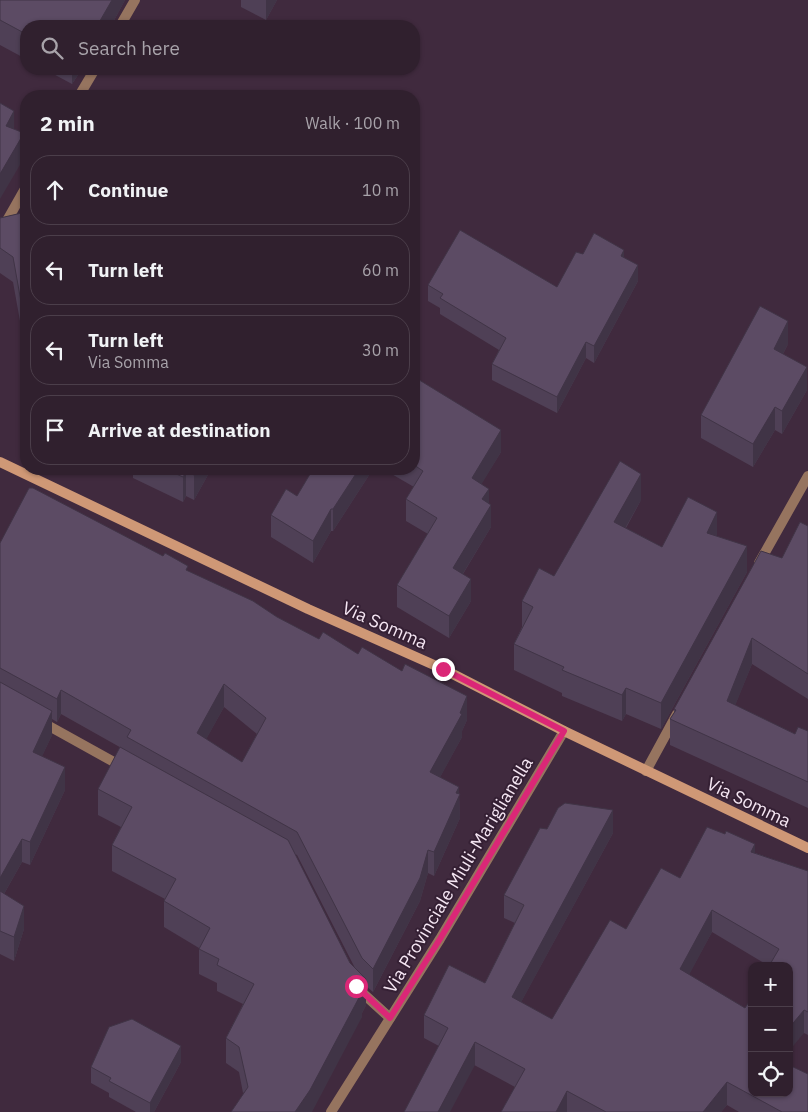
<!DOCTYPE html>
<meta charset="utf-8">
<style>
:root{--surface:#30202e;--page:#3c2d3a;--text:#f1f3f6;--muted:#a8a3aa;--line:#4b3e4a}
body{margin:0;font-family:"IBM Plex Sans",sans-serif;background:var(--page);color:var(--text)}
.controls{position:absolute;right:15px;bottom:15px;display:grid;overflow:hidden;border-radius:10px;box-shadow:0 1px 4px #0004}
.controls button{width:45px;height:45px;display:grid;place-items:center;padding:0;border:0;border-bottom:1px solid var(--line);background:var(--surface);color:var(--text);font:25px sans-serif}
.stop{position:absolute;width:15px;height:15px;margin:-11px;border:4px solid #db2777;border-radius:50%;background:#fff}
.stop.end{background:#db2777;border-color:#fff;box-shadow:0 1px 5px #0008}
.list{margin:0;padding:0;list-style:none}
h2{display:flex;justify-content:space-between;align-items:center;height:65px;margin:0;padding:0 20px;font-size:21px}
h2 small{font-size:16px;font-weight:400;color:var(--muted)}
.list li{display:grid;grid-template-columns:32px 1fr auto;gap:15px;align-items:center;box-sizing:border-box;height:70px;margin:0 10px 10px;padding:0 10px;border:1px solid var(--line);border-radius:20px}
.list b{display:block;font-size:19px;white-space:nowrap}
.list p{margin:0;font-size:16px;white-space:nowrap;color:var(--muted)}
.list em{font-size:16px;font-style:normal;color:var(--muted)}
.icon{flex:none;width:28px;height:28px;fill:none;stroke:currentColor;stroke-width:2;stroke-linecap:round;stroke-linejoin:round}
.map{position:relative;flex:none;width:808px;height:1112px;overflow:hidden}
.search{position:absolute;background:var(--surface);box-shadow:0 1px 4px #0004;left:20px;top:20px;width:400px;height:55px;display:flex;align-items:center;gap:12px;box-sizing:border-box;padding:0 18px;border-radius:20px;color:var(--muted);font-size:19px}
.panel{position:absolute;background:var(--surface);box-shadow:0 1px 4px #0004;left:20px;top:90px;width:400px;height:385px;border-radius:20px}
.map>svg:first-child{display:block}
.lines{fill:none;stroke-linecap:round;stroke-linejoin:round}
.street{stroke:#96745f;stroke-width:10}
.secondary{stroke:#cf9876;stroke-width:10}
.wall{fill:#4f4056;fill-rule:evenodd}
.shaded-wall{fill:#403446}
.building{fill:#5c4b64;stroke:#403446;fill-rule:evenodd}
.route{stroke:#db2777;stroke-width:6}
.labels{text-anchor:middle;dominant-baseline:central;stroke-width:4;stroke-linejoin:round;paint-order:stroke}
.street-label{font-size:18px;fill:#f5e6f3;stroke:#352034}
</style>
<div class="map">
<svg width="808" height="1112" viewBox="0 0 808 1112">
<rect width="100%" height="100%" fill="#402a3e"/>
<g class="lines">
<g class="street">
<path d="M120 26 135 0"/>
<path d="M79 96 95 69"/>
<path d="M0 233 26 187"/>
<path d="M759 563 808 476"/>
<path d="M40 721 123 767"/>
<path d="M646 771 677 714"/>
<path d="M356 987 390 1018"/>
<path d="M331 1112 440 939 564 731"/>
</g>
<path class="secondary" d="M0 462 308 609 443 669 564 731 808 848"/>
</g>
<g class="wall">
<path d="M0 0H125L111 26H26V59L0 45Z"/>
<path d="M241 0H277L266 20 241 7Z"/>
<path d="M44 69H82L72 84Z"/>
<path d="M26 212V350L25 349 13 282 0 273V218Z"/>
<path d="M583 254 624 258 638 281 594 363 586 358 557 413 492 380V364L499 350 440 314V308L428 301V285L557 287Z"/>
<path d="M788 344 783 354 807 390 782 434 775 430 753 467 701 438V415Z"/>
<path d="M414 367 420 380 501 452 481 484 489 504 491 527 463 574 471 601 449 638 397 607V585L428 534 406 521V499L414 487 383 469H414Z"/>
<path d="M121 469H209V473L194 500 186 496 183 502 133 478V474Z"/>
<path d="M373 469 333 531H331L313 563 271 537V515L297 496Z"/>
<path d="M641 500 626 528 662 547 717 537 747 572 661 729 626 714 622 721 562 696V693L514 670V644L522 627V601L554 576Z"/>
<path d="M808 526V699L752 664 735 705 795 734 808 731V808L670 745V719L674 713V709L782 558Z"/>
<path d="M0 543 188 571 277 617 467 720 462 731V737L440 777 459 794 460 818 434 876 428 873 420 901 373 992 366 986V1005L362 1013V1017L243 1093 239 1072 226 1063V1038L243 1004 217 991V983L199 974V948L164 927V901L165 899 112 871V845L121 827 98 815V789L125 750 61 714 57 722 52 719V735L42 756 65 790 30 865 22 862 4 894 24 929 14 961 0 954ZM224 707 257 734 242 762 206 739ZM295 854 297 855 355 968 350 963Z"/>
<path d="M547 829 613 833 521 1002 552 1019 626 929 680 878 755 853 808 871V1035L804 1033 769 966 712 932 689 974 752 1093 808 1112H739L727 1105 721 1112H501L515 1087 424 1038V1015L485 983 515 923 504 918V895Z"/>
<path d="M181 1062 154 1112H136L109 1097V1093L91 1083V1067Z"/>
</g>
<g class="shaded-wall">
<path d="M112 0H125L111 26H97Z"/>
<path d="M266 0H277L266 20Z"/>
<path d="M72 69H82L72 84Z"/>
<path d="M14 111V136L6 126Z"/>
<path d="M24 133V158L0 199V174Z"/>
<path d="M624 250V266L621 256Z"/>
<path d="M638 265V281L594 363V346Z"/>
<path d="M788 321V344L774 372V349Z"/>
<path d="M586 342V358L557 413V397Z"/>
<path d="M807 367V390L782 434V411Z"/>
<path d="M420 371V393L416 378Z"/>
<path d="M775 407V430L753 467V444Z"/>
<path d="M501 430V452L472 500V478Z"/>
<path d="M198 469H209V473L194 500V475Z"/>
<path d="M359 469H373L333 531V509Z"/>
<path d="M186 472V496L183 502V477Z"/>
<path d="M641 474V500L614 548V522Z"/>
<path d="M489 489V509L491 505V527L453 590V568L482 499Z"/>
<path d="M331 509V531L313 563V541Z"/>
<path d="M717 512V539L707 533Z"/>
<path d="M747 546V572L661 729V703Z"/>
<path d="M471 579V601L449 638V616Z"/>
<path d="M752 638V664L727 726V701Z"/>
<path d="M224 684V707L197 756V733Z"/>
<path d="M626 688V714L622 721V695Z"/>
<path d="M61 690V714L57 722V699Z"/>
<path d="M467 696V720L462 731V737L430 796V772Z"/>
<path d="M52 711V735L33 776V752Z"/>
<path d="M65 767V790L30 865V842Z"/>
<path d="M459 787 460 818 434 876V852L456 793Z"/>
<path d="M613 810V833L512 1019V997Z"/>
<path d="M22 839V862L0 901V878Z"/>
<path d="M755 844V867L751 852Z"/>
<path d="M428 850V873L420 901 373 992V969Z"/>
<path d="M24 906V929L14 961V937Z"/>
<path d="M712 910V932L680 992V969Z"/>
<path d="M366 979V1005L362 1013V1017L312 1112H295Z"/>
<path d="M804 1010V1033L789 1051V1028Z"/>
<path d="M475 1042V1065L450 1112H438Z"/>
<path d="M181 1046V1062L154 1112H150V1103Z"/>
<path d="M727 1082V1105L721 1112H703Z"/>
<path d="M567 1091V1112H556Z"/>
</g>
<g class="building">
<path d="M0 0H112L97 26H26V34L0 20Z"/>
<path d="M0 103 14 111 6 126 24 133 0 174Z"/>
<path d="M26 212V325L25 324 13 257 0 248V218Z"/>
<path d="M460 230 557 287 576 252 583 254 594 233 624 250 621 256 638 265 594 346 586 342 557 397 492 364 506 338 440 298 443 294 428 285Z"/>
<path d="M760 306 788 321 774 349 807 367 782 411 775 407 753 444 701 415Z"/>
<path d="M414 367 420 371 416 378 501 430 472 478 489 489 482 499 491 505 453 568 471 579 449 616 397 585 437 518 406 499 423 471 414 465Z"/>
<path d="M620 461 641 474 614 522 662 547 688 497 717 512 707 533 747 546 661 703 626 688 622 695 562 670 564 667 514 644 533 607 522 601 539 568 554 576Z"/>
<path d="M165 469H198L194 475 186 472 183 477Z"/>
<path d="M313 469H359L333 509H331L313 541 271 515 286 489 297 496Z"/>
<path d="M29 488H33L163 556 165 553 188 566 186 570 253 601 277 617 319 639 323 632 358 654 362 647 402 671 405 664 467 696 460 713 462 714 430 772 459 787 456 793 460 794 434 852 428 850 420 878 373 969 362 958 297 832 127 737 131 730 61 690 57 699 0 668V543ZM224 684 266 718 242 762 197 733Z"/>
<path d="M800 522 808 526V674L752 638 727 701 795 734 798 727 808 731V782L670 719 676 710 674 709 761 551 782 558Z"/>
<path d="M0 682 52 711 33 752 65 767 30 842 22 839 0 878Z"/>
<path d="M120 747 288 840 350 963 366 979 360 991 362 992 310 1090 295 1112H231L248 1087 239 1047 226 1038 254 984 217 965 219 959 199 949 210 928 164 901 176 879 112 845 132 807 98 789Z"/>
<path d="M565 803 613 810 512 997 552 1019 610 920 626 929 661 868 680 878 707 827 725 834 726 831 755 844 751 852 808 871V1012L804 1010 789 1028V966H769L779 949 712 910 680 969 745 1008 752 997V1093H789V1065L808 1074V1112H782L727 1082 703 1112H606L567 1091 556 1112H501L525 1069 475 1042 438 1112H404L448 1028 424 1015 449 965 485 983 524 905 504 895 540 828 547 829 558 808Z"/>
<path d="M0 891 24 906 14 937 0 931Z"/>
<path d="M132 1019 181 1046 150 1103 109 1081 111 1078 91 1067 109 1027Z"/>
</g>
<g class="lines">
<path class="route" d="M356 986 390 1018 440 939 564 731 443 669"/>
</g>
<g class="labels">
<g class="street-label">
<text transform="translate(385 625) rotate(24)">Via Somma</text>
<text transform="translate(749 802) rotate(26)">Via Somma</text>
<text transform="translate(458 875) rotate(-59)">Via Provinciale Miuli-Mariglianella</text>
</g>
</g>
</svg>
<div class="controls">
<button>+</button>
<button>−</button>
<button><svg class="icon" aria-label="locate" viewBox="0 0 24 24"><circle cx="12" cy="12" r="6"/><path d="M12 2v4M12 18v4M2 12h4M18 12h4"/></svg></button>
</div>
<div class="stop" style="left:356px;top:986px"></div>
<div class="stop end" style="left:443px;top:669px"></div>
<div class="search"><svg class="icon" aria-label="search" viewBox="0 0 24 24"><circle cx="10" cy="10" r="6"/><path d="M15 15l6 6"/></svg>Search here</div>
<section class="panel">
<h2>2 min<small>Walk · 100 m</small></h2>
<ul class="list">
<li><svg class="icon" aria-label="ahead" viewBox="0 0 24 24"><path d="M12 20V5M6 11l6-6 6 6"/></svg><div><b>Continue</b></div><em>10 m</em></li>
<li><svg class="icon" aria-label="left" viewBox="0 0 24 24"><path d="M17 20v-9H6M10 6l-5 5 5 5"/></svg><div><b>Turn left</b></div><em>60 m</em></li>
<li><svg class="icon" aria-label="left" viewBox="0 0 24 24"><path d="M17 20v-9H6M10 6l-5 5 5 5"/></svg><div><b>Turn left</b><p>Via Somma</p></div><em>30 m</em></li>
<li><svg class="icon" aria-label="arrive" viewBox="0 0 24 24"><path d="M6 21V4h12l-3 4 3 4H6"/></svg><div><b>Arrive at destination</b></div></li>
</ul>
</section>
</div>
